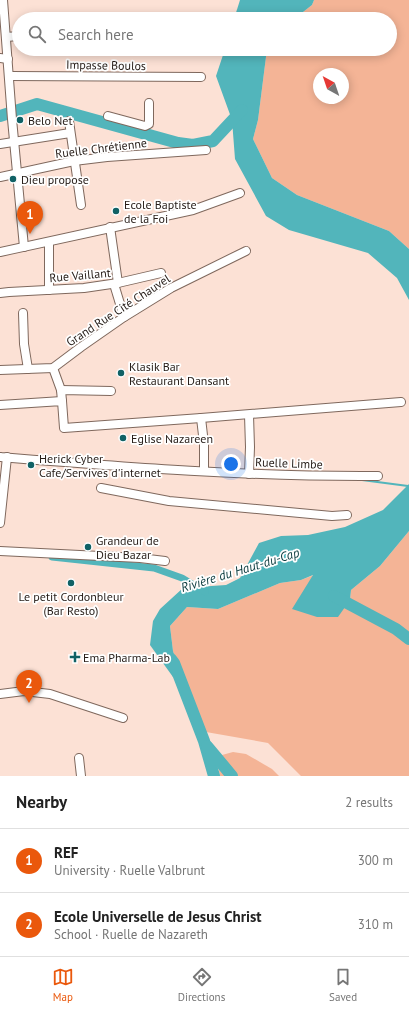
<!DOCTYPE html>
<meta charset="utf-8">
<style>
:root{--surface:#fff;--page:#f6f6f6;--text:#222;--muted:#767676;--line:#e0e0e0;--accent:#ea580c}
body{margin:0;font-family:"PT Sans",sans-serif;background:var(--page);color:var(--text)}
.compass{position:absolute;left:313px;top:68px;width:36px;height:36px;border-radius:50%;background:var(--surface);box-shadow:0 2px 10px #0003;rotate:320deg}
.you{position:absolute;left:231px;top:464px;width:14px;height:14px;margin:-10px;border:3px solid #fff;border-radius:50%;background:#1a73e8;box-shadow:0 0 0 6px #1a73e833}
.badge{display:grid;place-items:center;width:26px;height:26px;border-radius:50%;background:var(--accent);color:#fff;font-size:13px;font-weight:700}
.pin{position:absolute;translate:-50% -33px;filter:drop-shadow(0 1px 2px #0008)}
.pin::after{content:'';position:absolute;top:21px;width:14px;height:12px;background:inherit;clip-path:polygon(0 0,100% 0,50% 100%)}
.list{margin:0;padding:0;list-style:none}
h2{display:flex;justify-content:space-between;align-items:center;height:52px;margin:0;padding:0 16px;font-size:17px}
h2 small{font-size:13px;font-weight:400;color:var(--muted)}
.list li{display:grid;grid-template-columns:26px 1fr auto;gap:12px;align-items:center;box-sizing:border-box;height:64px;padding:0 16px;border-top:1px solid var(--line)}
.list b{display:block;font-size:15px;white-space:nowrap}
.list p{margin:0;font-size:13px;white-space:nowrap;color:var(--muted)}
.list em{font-size:13px;font-style:normal;color:var(--muted)}
.icon{flex:none;width:22px;height:22px;fill:none;stroke:currentColor;stroke-width:2;stroke-linecap:round;stroke-linejoin:round}
.map{position:relative;flex:none;width:409px;height:776px;overflow:hidden}
.search{position:absolute;background:var(--surface);box-shadow:0 2px 10px #0003;left:12px;right:12px;top:12px;height:44px;display:flex;align-items:center;gap:10px;box-sizing:border-box;padding:0 14px;border-radius:22px;color:var(--muted);font-size:15px}
.sheet{height:180px;background:var(--surface)}
nav{display:flex;justify-content:space-around;align-items:center;box-sizing:border-box;height:56px;border-top:1px solid var(--line);background:var(--surface);font-size:11px;color:var(--muted)}
nav a{display:grid;justify-items:center;gap:2px}
nav .on{color:var(--accent)}
.map>svg:first-child{display:block}
.green{fill:#f4b496;fill-rule:evenodd}
.water{fill:#52b5bb}
.lines{fill:none;stroke-linecap:round;stroke-linejoin:round}
.stream{stroke:#52b5bb;stroke-width:2}
.canal{stroke:#52b5bb;stroke-width:7}
.river{stroke:#52b5bb;stroke-width:12}
.street-casing{stroke:#7f685d;stroke-width:10}
.street{stroke:#fff;stroke-width:8}
.poi-dot{fill:#106165;stroke:#fff;stroke-width:1.5}
.labels{text-anchor:middle;dominant-baseline:central;stroke-width:3.5;stroke-linejoin:round;paint-order:stroke}
.street-label{font-size:12px;fill:#251c17;stroke:#fff}
.poi-label{font-size:12px;fill:#251c17;stroke:#fff;text-anchor:start}
.water-label{font-size:13px;font-style:italic;fill:#0d3c3f;stroke:#fff}
</style>
<div class="map">
<svg width="409" height="776" viewBox="0 0 409 776">
<rect width="100%" height="100%" fill="#fce1d5"/>
<g class="green">
<path d="M314 0H409V249L389 231 297 195 272 178 253 139 258 120 267 49H390V19H294L312 5ZM319 74H343V98H319Z"/>
<path d="M409 531V776H301L268 743 206 732 197 722 173 651 170 626 187 607 218 609 280 583 301 580 314 575 350 600 351 590 380 566Z"/>
<path d="M233 752 246 754 272 769 279 776H220L217 762 222 755Z"/>
</g>
<g class="water">
<path d="M240 0H314L312 5 294 19H234Z"/>
<path d="M225 49H267L258 120 253 139 272 178 297 195 389 231 409 249V300L397 278 368 253 289 230 266 216 235 159 232 120 216 76Z"/>
<path d="M409 484V531L380 566 351 590 350 600 338 617H317L292 609 313 575 301 580 280 583 218 609 187 607 170 626 173 651 180 673 173 677 150 645 153 621 160 609 183 588 226 585 240 578 259 543 281 536 308 535 345 527 383 510Z"/>
</g>
<g class="lines">
<path class="stream" d="M362 480 408 486"/>
<path class="canal" d="M52 557 154 568 182 578 205 592"/>
<g class="river">
<path d="M0 116 37 104 178 143 193 145 213 141 242 110"/>
<path d="M334 596 396 629 409 639"/>
<path d="M171 659 174 663 204 741 214 776"/>
<path d="M207 746 232 776"/>
</g>
<defs>
<g id="street">
<path d="M3 0 12 119 24 247"/>
<path d="M6 37 19 36"/>
<path d="M0 58 8 59"/>
<path d="M10 76 201 77"/>
<path d="M108 116 145 126 149 124V103"/>
<path d="M69 121 81 205"/>
<path d="M0 144 70 133"/>
<path d="M0 177 74 161 107 157 206 150"/>
<path d="M110 227 118 283"/>
<path d="M49 242V290"/>
<path d="M0 252 193 210 240 193"/>
<path d="M114 284 124 317"/>
<path d="M0 293 9 292 84 288 118 283 161 273"/>
<path d="M23 313 24 344 28 369"/>
<path d="M53 368 61 390"/>
<path d="M0 370 53 368 81 347 124 317 171 288 246 251"/>
<path d="M62 401 61 390 111 391"/>
<path d="M0 405 62 401 64 428 201 418 401 402"/>
<path d="M201 418 204 444V471"/>
<path d="M0 457C126 467 251 477 378 476"/>
<path d="M249 474 250 447 249 415"/>
<path d="M101 488 169 501 332 516 347 515"/>
<path d="M0 523 7 457"/>
<path d="M0 551 140 558 165 561"/>
<path d="M0 694 24 691 50 694 123 718"/>
<path d="M79 758 81 776"/>
</g>
</defs>
<use href="#street" class="street-casing"/>
<use href="#street" class="street"/>
</g>
<g class="poi-dot">
<circle cx="20" cy="120" r="4"/>
<circle cx="13" cy="179" r="4"/>
<circle cx="116" cy="211" r="4"/>
<circle cx="121" cy="373" r="4"/>
<circle cx="123" cy="438" r="4"/>
<circle cx="31" cy="465" r="4"/>
<circle cx="88" cy="547" r="4"/>
<circle cx="71" cy="583" r="4"/>
<path d="M73 651h4v4h4v4h-4v4h-4v-4h-4v-4h4z"/>
</g>
<g class="labels">
<g class="street-label">
<text transform="translate(106 65) rotate(1)">Impasse Boulos</text>
<text transform="translate(101 148) rotate(-7)">Ruelle Chrétienne</text>
<text transform="translate(80 275) rotate(-5)">Rue Vaillant</text>
<text transform="translate(118 310) rotate(-33)">Grand Rue Cité Chauvel</text>
<text transform="translate(289 463) rotate(2)">Ruelle Limbe</text>
</g>
<g class="poi-label">
<text x="28" y="120">Belo Net</text>
<text x="21" y="179">Dieu propose</text>
<text x="124" y="204">Ecole Baptiste<tspan x="124" dy="14">de la Foi</tspan></text>
<text x="129" y="366">Klasik Bar<tspan x="129" dy="14">Restaurant Dansant</tspan></text>
<text x="131" y="438">Eglise Nazareen</text>
<text x="39" y="458">Herick Cyber<tspan x="39" dy="14">Cafe/Servives d'internet</tspan></text>
<text x="96" y="540">Grandeur de<tspan x="96" dy="14">Dieu Bazar</tspan></text>
<text x="71" y="596" text-anchor="middle">Le petit Cordonbleur<tspan x="71" dy="14">(Bar Resto)</tspan></text>
<text x="83" y="657">Ema Pharma-Lab</text>
</g>
<g class="water-label">
<text transform="translate(240 570) rotate(-17)">Rivière du Haut-du-Cap</text>
</g>
</g>
</svg>
<svg class="compass" viewBox="-18 -18 36 36"><path d="M0-13l5 13h-10z" fill="#e53935"/><path d="M0 13l5-13h-10z" fill="#767676"/></svg>
<div class="you"></div>
<div class="pin badge" style="left:30px;top:234px">1</div>
<div class="pin badge" style="left:29px;top:703px">2</div>
<div class="search"><svg class="icon" aria-label="search" viewBox="0 0 24 24"><circle cx="10" cy="10" r="6"/><path d="M15 15l6 6"/></svg>Search here</div>
</div>
<section class="sheet">
<h2>Nearby<small>2 results</small></h2>
<ul class="list">
<li><span class="badge">1</span><div><b>REF</b><p>University · Ruelle Valbrunt</p></div><em>300 m</em></li>
<li><span class="badge">2</span><div><b>Ecole Universelle de Jesus Christ</b><p>School · Ruelle de Nazareth</p></div><em>310 m</em></li>
</ul>
</section>
<nav>
<a class="on"><svg class="icon" aria-label="map" viewBox="0 0 24 24"><path d="M3 6l6-2 6 2 6-2v14l-6 2-6-2-6 2zM9 4v14M15 6v14"/></svg>Map</a>
<a><svg class="icon" aria-label="directions" viewBox="0 0 24 24"><path d="M12 3l9 9-9 9-9-9zM9 14v-3h6M13 9l2 2-2 2"/></svg>Directions</a>
<a><svg class="icon" aria-label="saved" viewBox="0 0 24 24"><path d="M7 4h10v16l-5-4-5 4z"/></svg>Saved</a>
</nav>
